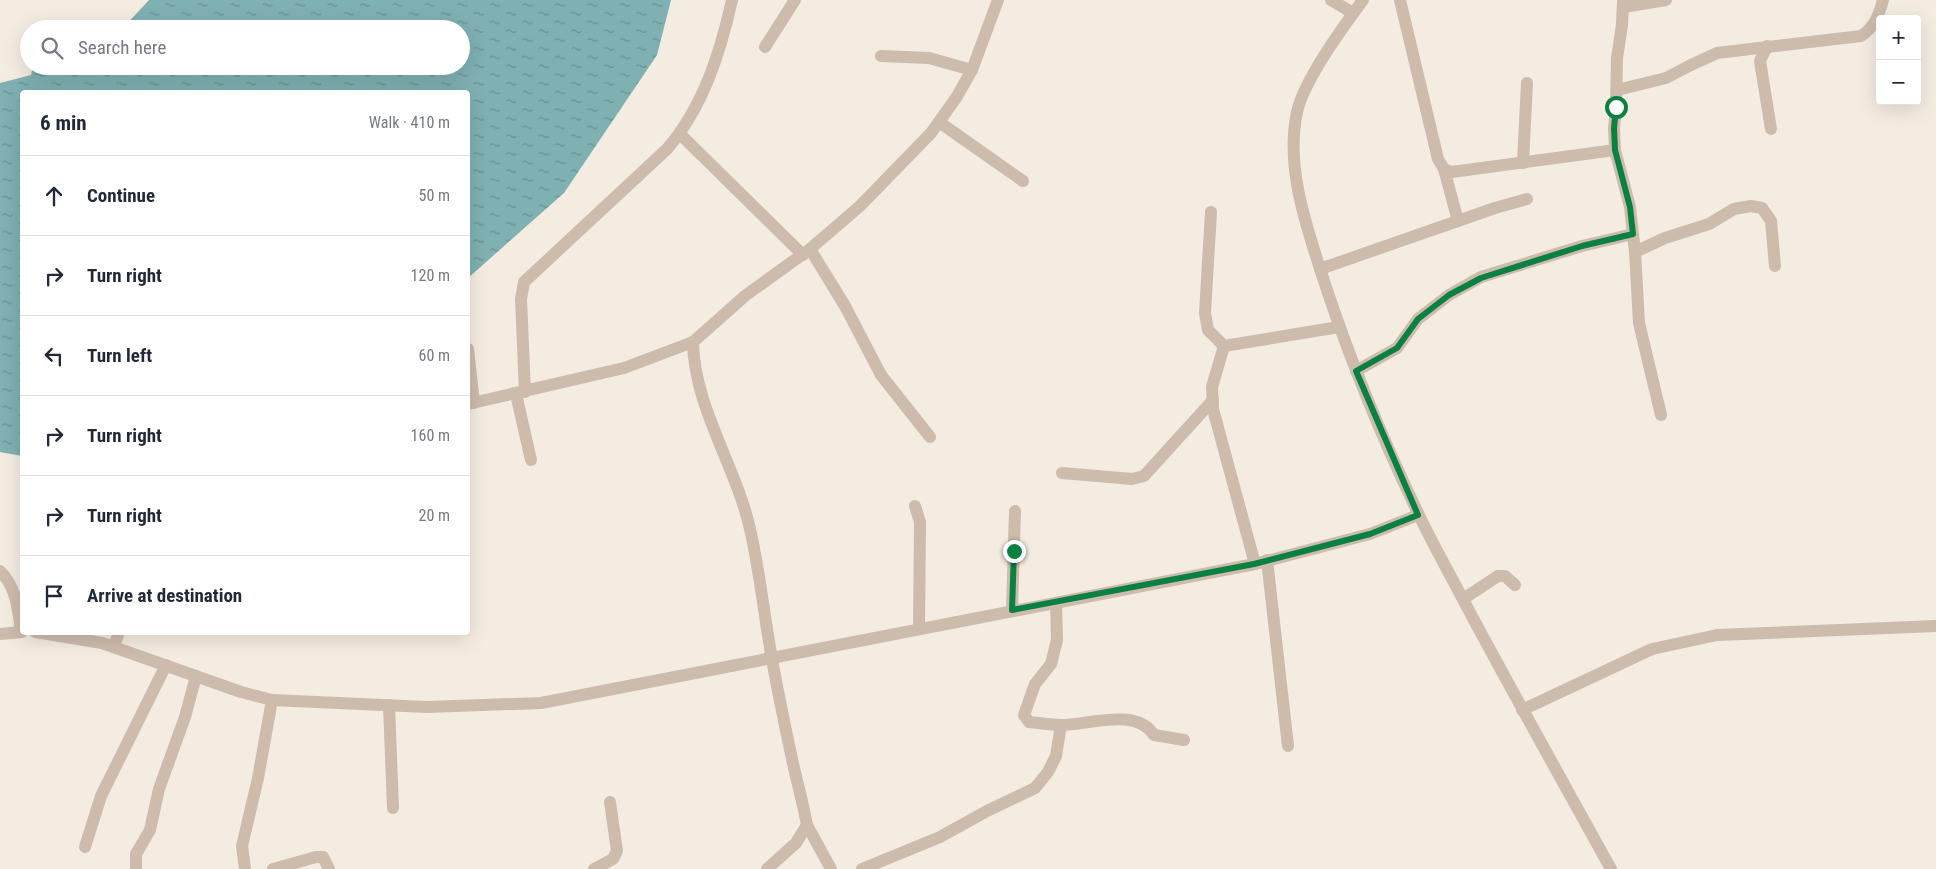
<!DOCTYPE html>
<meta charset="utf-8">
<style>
:root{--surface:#fff;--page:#f2f2f3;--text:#1f2937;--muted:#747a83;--line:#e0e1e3}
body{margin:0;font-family:"Roboto Condensed",sans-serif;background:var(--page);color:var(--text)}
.controls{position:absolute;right:15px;top:15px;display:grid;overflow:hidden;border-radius:5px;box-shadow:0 5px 20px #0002}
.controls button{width:45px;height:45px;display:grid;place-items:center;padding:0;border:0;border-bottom:1px solid var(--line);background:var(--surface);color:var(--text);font:25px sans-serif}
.stop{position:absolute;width:15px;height:15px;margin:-11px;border:4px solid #0b8043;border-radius:50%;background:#fff}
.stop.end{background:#0b8043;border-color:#fff;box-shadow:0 1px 5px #0008}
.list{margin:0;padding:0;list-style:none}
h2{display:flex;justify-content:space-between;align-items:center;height:65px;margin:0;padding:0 20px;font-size:21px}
h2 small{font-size:16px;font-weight:400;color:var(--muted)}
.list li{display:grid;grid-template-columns:32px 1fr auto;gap:15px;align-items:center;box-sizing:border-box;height:80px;padding:0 20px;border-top:1px solid var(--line)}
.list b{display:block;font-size:19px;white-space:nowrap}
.list em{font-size:16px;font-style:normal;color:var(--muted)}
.icon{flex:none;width:28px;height:28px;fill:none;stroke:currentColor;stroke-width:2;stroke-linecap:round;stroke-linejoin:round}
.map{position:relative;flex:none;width:1936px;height:869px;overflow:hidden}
.search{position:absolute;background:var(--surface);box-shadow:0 5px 20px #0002;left:20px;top:20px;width:450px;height:55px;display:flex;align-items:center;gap:12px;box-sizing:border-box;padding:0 18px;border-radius:28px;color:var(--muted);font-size:19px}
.panel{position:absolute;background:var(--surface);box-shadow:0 5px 20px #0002;left:20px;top:90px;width:450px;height:545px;border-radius:5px}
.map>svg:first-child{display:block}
.water{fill:url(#water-ripples)}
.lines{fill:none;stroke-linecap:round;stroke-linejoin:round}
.minor{stroke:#cdbbac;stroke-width:12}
.route{stroke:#0b8043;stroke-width:6}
</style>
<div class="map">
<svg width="1936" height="869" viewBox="0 0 1936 869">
<defs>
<pattern id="water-ripples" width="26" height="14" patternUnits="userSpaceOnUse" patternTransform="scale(1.25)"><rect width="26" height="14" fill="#7fb0b2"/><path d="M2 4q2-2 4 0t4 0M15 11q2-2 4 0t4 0" fill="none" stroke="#699091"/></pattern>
</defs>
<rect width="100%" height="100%" fill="#f4ebe1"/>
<path class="water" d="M149 0H671L657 55 564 193 468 278V92H22V456L0 452V83L31 75 33 66H461V29H122Z"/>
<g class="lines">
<g class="minor">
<path d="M1331 0 1353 13"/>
<path d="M1363 0C1343 27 1304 80 1297 112 1285 168 1307 228 1324 281 1350 360 1382 438 1418 513 1433 545 1451 576 1467 607 1514 695 1563 782 1611 869"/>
<path d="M1400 0 1438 159 1444 169 1452 172 1615 150"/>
<path d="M1623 0 1622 25 1617 58 1616 107 1614 128 1615 150 1630 207 1635 252 1639 323 1661 415"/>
<path d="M1623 7 1666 0"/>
<path d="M1767 46 1760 61 1771 129"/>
<path d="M765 47 795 0"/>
<path d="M881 56 929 58 972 70"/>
<path d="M1617 90 1666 78 1691 65 1717 53 1861 36C1875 27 1879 15 1883 0"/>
<path d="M939 122 1023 181"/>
<path d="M680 134 803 255"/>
<path d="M1523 163 1527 83"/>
<path d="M1444 169 1458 221"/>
<path d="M1211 212 1205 313 1208 330 1224 346"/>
<path d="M810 249 845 306 881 375 930 437"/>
<path d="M1635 252 1665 238 1709 224 1734 209 1751 206 1762 208 1771 221 1775 266"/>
<path d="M1320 269 1495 208 1527 199"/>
<path d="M1224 346 1212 387 1213 409 1255 564"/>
<path d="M1224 346 1339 327"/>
<path d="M468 349 474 403"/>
<path d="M1356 371 1397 348 1418 319 1449 295 1481 277 1582 246 1633 234"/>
<path d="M525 392 521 299 524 282 667 149C703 107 720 54 732 0"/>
<path d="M516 394 531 460"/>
<path d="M468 404 624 368 693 342"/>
<path d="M1062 473 1132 479 1144 476 1213 400"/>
<path d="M915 506 920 522 919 629"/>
<path d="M1267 560 1288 746"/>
<path d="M0 571C17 588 18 610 21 632"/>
<path d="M1463 599 1498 576H1505L1515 585"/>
<path d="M1056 603 1057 640 1051 664 1035 684 1024 715 1029 722C1040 723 1051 725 1061 725 1089 725 1136 707 1154 735L1184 740"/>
<path d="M1012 610 1015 511"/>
<path d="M35 632 102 643 241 692 272 700 427 707 541 703 1255 564 1370 534 1418 515"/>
<path d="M0 634 22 632"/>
<path d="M114 647 119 632"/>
<path d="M389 705 393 808"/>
<path d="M1522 710 1652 649 1717 635 1936 626"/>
<path d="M807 825 831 869"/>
<path d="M85 847 101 796 166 665"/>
<path d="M136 869V854L150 830 159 789 185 717 196 676"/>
<path d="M245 869 242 846 258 778 272 700"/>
<path d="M273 869 316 857H323L329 869"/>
<path d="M594 869 613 859 617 851 610 802"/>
<path d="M767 869 796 843 807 825C803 803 797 782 792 759 785 726 778 693 772 659 764 616 760 572 750 529 736 466 694 407 693 342L746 295 810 249 860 206 931 133 956 98 972 70 998 0"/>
<path d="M862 869 940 837 987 811 1035 788 1048 772 1056 756 1061 725"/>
</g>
</g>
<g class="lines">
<path class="route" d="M1014 551 1012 610 1254 564 1370 534 1418 515 1356 371 1397 348 1418 319 1449 295 1481 278 1582 246 1633 234 1630 207 1615 150 1614 128 1616 107"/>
</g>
</svg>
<div class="controls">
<button>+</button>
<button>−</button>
</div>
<div class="stop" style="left:1616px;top:107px"></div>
<div class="stop end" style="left:1014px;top:551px"></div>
<div class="search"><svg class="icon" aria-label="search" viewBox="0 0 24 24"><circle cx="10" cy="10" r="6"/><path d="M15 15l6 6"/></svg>Search here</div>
<section class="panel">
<h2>6 min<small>Walk · 410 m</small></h2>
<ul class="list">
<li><svg class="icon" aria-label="ahead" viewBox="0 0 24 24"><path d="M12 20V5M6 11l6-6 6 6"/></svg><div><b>Continue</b></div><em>50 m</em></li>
<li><svg class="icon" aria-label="right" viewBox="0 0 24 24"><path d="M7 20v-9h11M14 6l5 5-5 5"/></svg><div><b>Turn right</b></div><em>120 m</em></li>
<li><svg class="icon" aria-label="left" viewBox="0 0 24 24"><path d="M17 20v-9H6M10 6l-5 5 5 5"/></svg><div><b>Turn left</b></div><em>60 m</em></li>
<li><svg class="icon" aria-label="right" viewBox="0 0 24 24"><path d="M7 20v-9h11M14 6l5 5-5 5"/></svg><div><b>Turn right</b></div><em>160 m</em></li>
<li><svg class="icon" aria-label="right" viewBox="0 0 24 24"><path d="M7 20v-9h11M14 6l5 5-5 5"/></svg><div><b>Turn right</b></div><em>20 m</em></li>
<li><svg class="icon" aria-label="arrive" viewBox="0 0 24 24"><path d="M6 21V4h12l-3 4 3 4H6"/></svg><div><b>Arrive at destination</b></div></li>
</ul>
</section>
</div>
